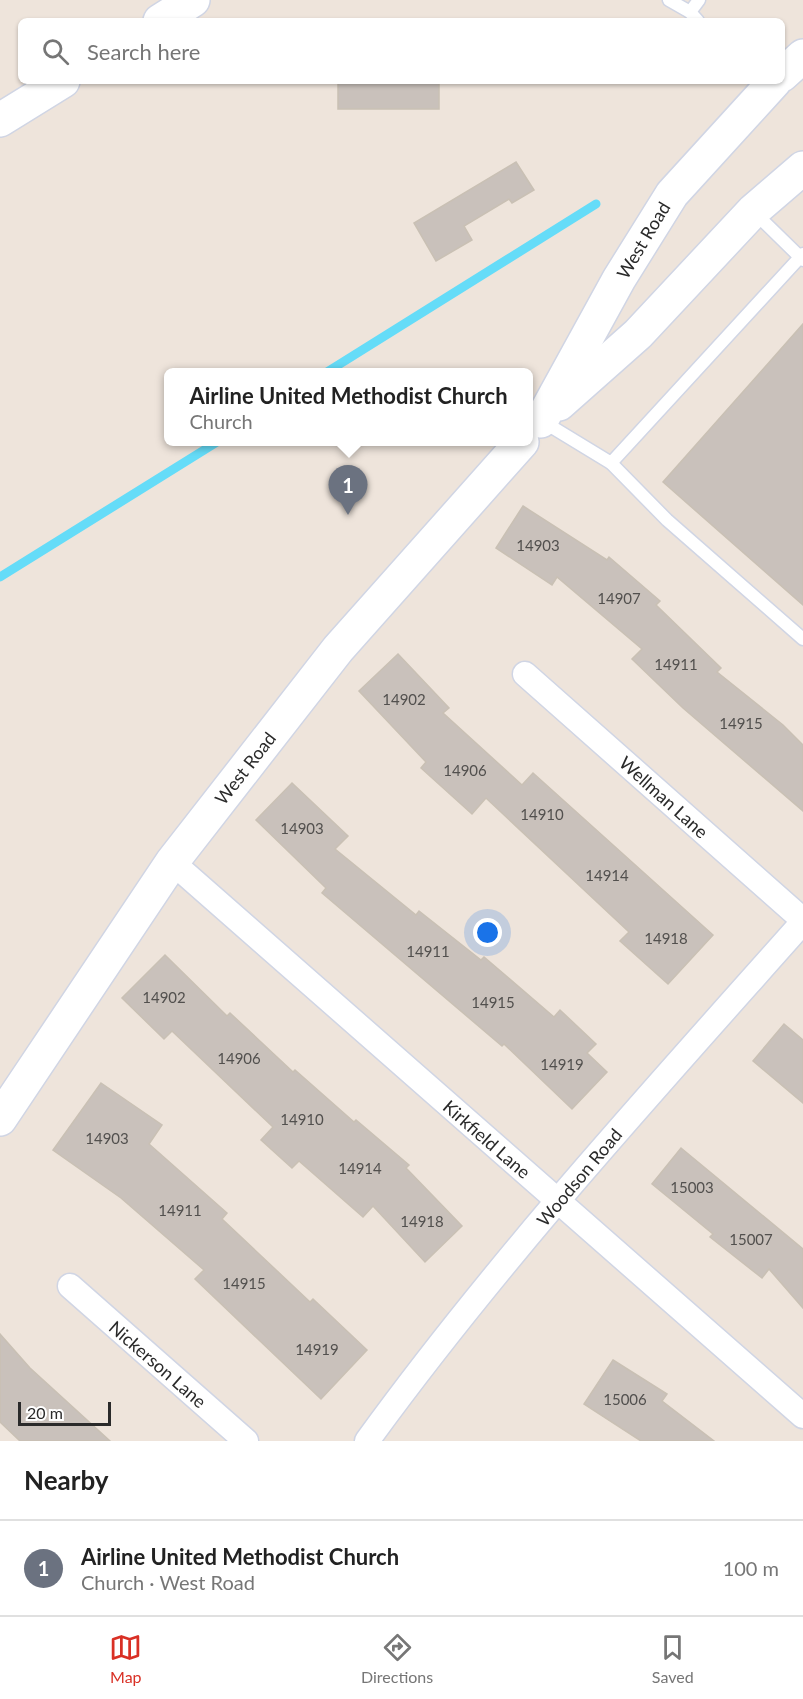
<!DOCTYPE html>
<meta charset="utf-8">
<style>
:root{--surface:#fff;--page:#f2f2f2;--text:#222;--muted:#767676;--line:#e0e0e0;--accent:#d93025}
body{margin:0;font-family:Lato,sans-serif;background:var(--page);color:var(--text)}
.scale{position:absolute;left:18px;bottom:15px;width:93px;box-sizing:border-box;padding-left:6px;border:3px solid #2a2a2a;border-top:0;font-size:16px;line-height:21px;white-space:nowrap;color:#2a2a2a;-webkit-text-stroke:4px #fff;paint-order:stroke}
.you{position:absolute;left:488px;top:933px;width:21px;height:21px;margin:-15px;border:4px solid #fff;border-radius:50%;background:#1a73e8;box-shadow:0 0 0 9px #1a73e833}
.badge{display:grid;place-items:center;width:39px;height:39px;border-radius:50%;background:var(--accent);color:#fff;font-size:20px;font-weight:700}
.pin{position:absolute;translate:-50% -50px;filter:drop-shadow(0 2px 3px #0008)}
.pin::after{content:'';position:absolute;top:32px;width:21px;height:18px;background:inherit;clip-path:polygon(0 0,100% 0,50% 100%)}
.popup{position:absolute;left:164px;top:368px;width:369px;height:78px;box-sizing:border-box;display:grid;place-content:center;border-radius:9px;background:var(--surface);filter:drop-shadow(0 2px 4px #0005);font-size:20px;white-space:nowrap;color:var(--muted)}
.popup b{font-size:22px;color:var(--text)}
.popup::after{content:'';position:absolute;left:50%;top:100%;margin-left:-12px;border:12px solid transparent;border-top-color:var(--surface)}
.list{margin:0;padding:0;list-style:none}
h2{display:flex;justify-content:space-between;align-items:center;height:78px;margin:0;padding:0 24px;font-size:26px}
h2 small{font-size:20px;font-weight:400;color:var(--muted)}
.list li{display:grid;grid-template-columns:39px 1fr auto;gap:18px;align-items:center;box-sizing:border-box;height:96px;padding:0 24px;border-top:2px solid var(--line)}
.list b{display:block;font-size:22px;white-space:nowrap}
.list p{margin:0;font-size:20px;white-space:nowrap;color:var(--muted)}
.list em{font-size:20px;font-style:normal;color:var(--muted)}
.icon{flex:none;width:33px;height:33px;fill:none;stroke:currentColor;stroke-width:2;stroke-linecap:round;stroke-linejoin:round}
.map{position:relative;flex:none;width:803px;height:1441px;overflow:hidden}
.search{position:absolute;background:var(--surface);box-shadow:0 2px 4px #0004;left:18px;right:18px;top:18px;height:66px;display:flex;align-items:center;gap:15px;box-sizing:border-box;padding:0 21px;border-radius:9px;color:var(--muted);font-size:22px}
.sheet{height:174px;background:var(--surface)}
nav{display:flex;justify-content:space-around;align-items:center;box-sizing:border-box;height:84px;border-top:2px solid var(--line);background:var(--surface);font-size:16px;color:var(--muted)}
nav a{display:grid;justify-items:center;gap:3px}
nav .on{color:var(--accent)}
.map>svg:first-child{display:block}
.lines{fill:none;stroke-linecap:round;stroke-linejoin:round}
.stream{stroke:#65dcf8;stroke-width:9}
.building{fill:#c9c1bb;stroke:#c9c0b4;stroke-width:1.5}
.lane-casing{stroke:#d0d5e4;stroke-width:15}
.street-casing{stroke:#d0d5e4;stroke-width:27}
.secondary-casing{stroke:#d0d5e4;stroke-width:36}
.lane{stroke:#fff;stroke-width:12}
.street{stroke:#fff;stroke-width:24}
.secondary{stroke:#fff;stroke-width:33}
.labels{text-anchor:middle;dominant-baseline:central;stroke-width:5;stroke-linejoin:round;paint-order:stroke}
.number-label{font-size:15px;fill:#52504e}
.street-label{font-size:18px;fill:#2a2a2a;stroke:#fff}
</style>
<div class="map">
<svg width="803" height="1441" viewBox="0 0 803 1441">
<rect width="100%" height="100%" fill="#eee4db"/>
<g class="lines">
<g class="stream">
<path d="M327 372 596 204"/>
<path d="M0 577 217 442"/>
</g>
</g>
<g class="building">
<rect x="338" y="82" width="101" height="27"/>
<path d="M516 162 534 190 512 203 509 199 464 226 472 240 436 261 414 223Z"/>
<path d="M803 324V605L663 482Z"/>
<path d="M523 506 607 560 609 557 660 601 656 605 721 668 717 672 783 725 803 745V811L683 708 632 659 642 649 557 577 552 585 496 548Z"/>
<path d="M398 654 449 708 443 713 522 785 533 773 713 935 668 984 620 941 629 932 486 798 472 814 421 768 426 762 359 691Z"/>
<path d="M292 783 348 836 335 849 416 915 419 911 481 960 484 957 554 1017 560 1010 596 1044 587 1053 607 1072 572 1109 504 1044 502 1046 322 893 326 888 256 820Z"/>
<path d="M165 955 227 1016 230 1013 293 1072 295 1070 354 1122 356 1120 409 1165 406 1168 462 1226 425 1262 373 1206 363 1217 299 1161 292 1168 261 1140 273 1127 172 1031 164 1039 122 998Z"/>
<path d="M784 1024 803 1040V1103L753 1061Z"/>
<path d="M101 1083 162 1125 149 1144 227 1213 222 1219 310 1302 313 1299 367 1350 321 1399 195 1279 204 1270 121 1198 53 1150Z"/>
<path d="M681 1148 803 1249V1308L769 1269 762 1278 710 1237 713 1234 652 1184Z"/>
<path d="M0 1334 30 1368 110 1441H20L0 1422Z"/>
<path d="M613 1360 667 1394 662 1401 714 1441H641L584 1404Z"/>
</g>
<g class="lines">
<defs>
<g id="lane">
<path d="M669 0 690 12"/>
<path d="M698 21 690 12 699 0"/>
<path d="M754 212 803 260"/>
<path d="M542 421 611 463 803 254"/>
<path d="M611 463 667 520 803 639"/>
</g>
<g id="street">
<path d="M525 674 803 920"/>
<path d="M172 862 803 1416"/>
<path d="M70 1286 246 1441"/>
<path d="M367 1441C500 1258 653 1091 803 922"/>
</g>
<g id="secondary">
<path d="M160 21 193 0"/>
<path d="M782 75 803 56"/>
<path d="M0 120 63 81"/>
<path d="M559 404 638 334 753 211 803 168"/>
<path d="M541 421 619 279 672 194 775 81"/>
<path d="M0 1119 172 862 338 649 522 442"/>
</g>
</defs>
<use href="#lane" class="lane-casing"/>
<use href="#street" class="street-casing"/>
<use href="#secondary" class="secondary-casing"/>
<use href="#lane" class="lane"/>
<use href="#street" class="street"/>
<use href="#secondary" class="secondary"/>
</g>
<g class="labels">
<g class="number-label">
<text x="538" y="545">14903</text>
<text x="619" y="598">14907</text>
<text x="676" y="664">14911</text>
<text x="404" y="699">14902</text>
<text x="741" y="723">14915</text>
<text x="465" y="770">14906</text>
<text x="542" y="814">14910</text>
<text x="302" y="828">14903</text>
<text x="607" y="875">14914</text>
<text x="666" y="938">14918</text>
<text x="428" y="951">14911</text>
<text x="164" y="997">14902</text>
<text x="493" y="1002">14915</text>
<text x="239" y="1058">14906</text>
<text x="562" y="1064">14919</text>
<text x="302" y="1119">14910</text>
<text x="107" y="1138">14903</text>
<text x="360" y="1168">14914</text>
<text x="692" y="1187">15003</text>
<text x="180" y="1210">14911</text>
<text x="422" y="1221">14918</text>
<text x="751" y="1239">15007</text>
<text x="244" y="1283">14915</text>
<text x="317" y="1349">14919</text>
<text x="625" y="1399">15006</text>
</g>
<g class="street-label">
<text transform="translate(643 240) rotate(-59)">West Road</text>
<text transform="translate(245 768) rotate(-52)">West Road</text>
<text transform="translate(664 797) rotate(42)">Wellman Lane</text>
<text transform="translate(487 1139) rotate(41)">Kirkfield Lane</text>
<text transform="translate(579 1177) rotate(-50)">Woodson Road</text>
<text transform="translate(158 1364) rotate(41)">Nickerson Lane</text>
</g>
</g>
</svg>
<div class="scale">20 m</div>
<div class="you"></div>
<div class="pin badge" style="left:348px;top:515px;background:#6b7280">1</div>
<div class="popup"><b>Airline United Methodist Church</b>Church</div>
<div class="search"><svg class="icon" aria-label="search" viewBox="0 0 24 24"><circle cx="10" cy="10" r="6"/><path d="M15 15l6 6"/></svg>Search here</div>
</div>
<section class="sheet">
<h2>Nearby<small></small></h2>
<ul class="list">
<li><span class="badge" style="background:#6b7280">1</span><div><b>Airline United Methodist Church</b><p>Church · West Road</p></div><em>100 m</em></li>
</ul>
</section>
<nav>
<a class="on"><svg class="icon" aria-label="map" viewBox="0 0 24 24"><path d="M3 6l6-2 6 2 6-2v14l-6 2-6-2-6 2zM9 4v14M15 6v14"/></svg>Map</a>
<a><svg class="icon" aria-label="directions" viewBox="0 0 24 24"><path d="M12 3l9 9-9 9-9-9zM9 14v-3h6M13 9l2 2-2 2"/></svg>Directions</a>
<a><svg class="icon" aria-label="saved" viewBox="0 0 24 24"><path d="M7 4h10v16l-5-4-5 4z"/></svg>Saved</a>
</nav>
